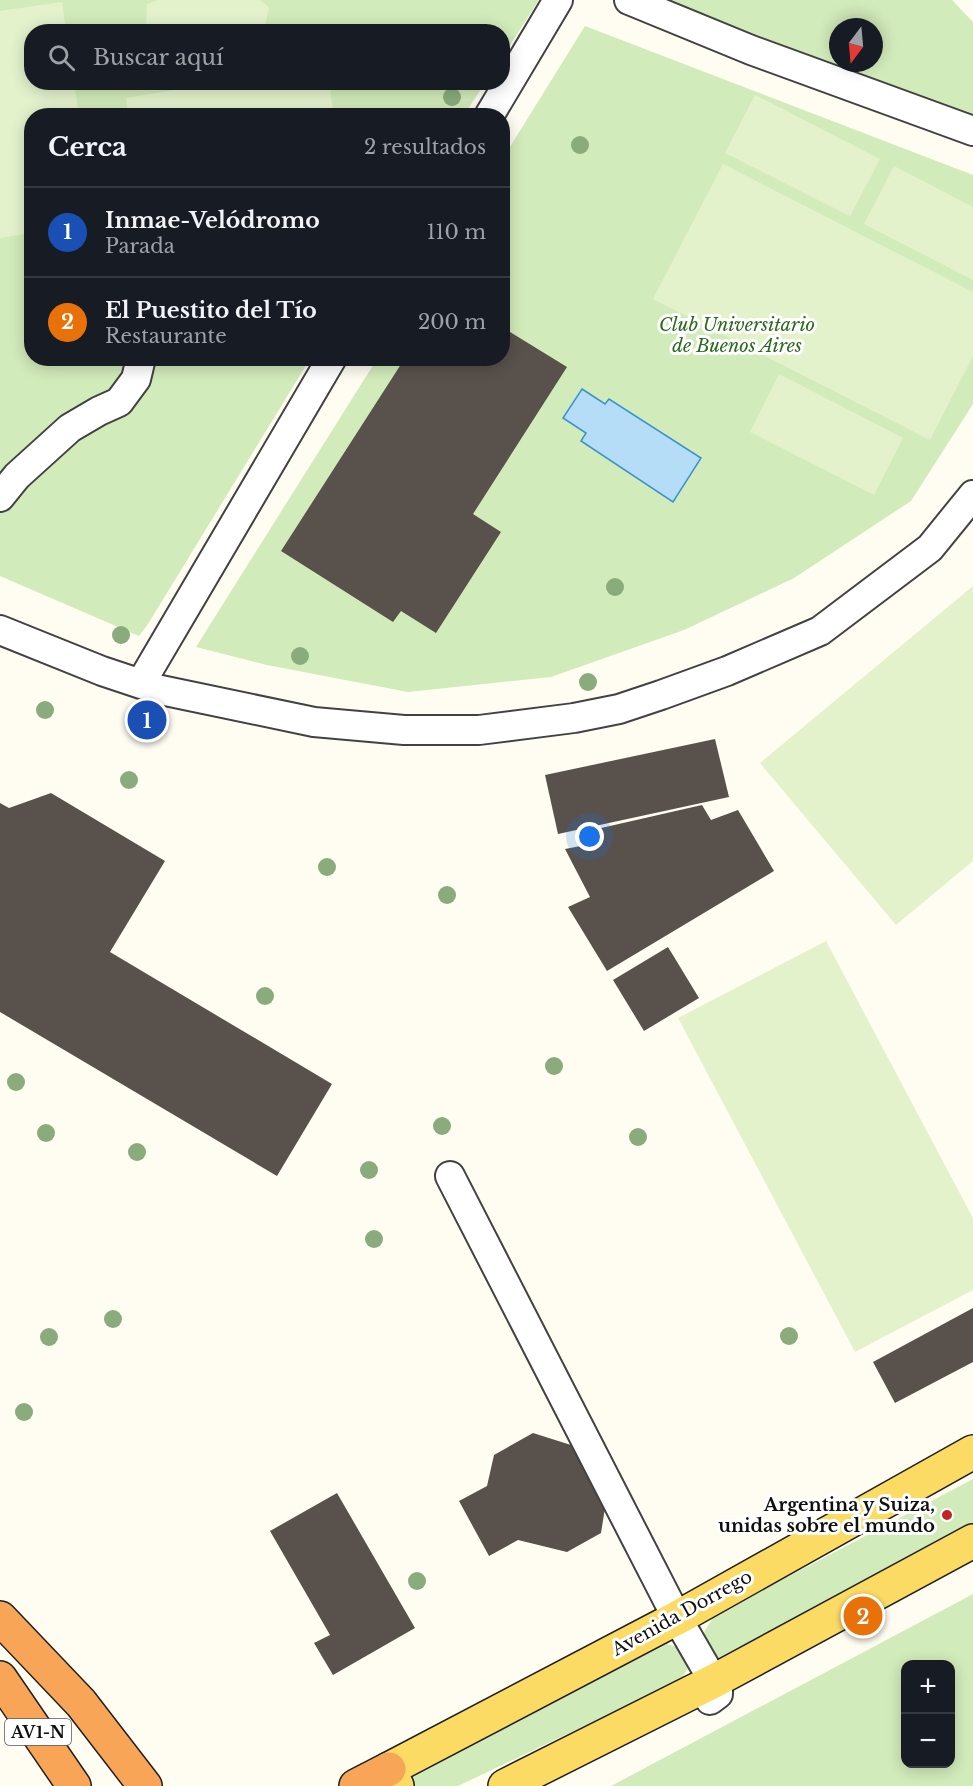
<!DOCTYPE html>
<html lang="es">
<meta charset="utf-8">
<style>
:root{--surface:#171b24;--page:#20242c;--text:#f1f3f6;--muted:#9ea1a6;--line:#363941;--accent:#0b8043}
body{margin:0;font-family:"Libre Baskerville",serif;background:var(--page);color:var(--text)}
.controls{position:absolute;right:18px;bottom:18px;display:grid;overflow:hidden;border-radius:12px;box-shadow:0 3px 15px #0003}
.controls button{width:54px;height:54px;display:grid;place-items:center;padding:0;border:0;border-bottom:2px solid var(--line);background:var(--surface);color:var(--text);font:30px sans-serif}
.compass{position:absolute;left:829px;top:18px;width:54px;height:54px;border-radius:50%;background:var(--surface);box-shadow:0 3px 15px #0003;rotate:196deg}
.you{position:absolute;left:590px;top:837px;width:21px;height:21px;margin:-15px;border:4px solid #fff;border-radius:50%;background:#1a73e8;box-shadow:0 0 0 9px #1a73e833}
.badge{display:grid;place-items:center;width:39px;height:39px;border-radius:50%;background:var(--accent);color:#fff;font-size:20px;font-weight:700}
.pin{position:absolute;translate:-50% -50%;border:3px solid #fff;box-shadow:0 2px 6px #0006}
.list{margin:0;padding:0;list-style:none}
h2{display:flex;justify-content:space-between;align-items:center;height:78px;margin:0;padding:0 24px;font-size:26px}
h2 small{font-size:20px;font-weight:400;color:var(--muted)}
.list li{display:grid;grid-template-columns:39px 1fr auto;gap:18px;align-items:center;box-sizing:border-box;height:90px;padding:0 24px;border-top:2px solid var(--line)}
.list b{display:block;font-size:22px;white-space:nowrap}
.list p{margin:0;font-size:20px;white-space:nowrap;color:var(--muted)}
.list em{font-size:20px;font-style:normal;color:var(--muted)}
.icon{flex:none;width:33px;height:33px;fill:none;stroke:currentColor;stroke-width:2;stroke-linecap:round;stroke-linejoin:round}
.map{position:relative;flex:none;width:973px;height:1786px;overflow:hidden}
.search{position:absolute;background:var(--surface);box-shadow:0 3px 15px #0003;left:24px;top:24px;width:486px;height:66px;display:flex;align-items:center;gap:15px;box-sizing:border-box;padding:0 21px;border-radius:24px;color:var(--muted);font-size:22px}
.panel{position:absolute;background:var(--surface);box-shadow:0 3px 15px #0003;left:24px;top:108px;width:486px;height:258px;border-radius:24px}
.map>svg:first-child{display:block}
.green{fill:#d2ebba;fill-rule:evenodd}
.pitch{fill:#e4f2cc}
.water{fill:#b5ddf8;stroke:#3a91d1;stroke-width:1.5}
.building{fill:#59514b}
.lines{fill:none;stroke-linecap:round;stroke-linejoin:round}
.minor-casing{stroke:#424242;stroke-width:32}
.major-casing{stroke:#202020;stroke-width:36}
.highway-casing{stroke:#202020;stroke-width:36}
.minor{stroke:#fff;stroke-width:28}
.major{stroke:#fcdb65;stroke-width:33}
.highway{stroke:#f8a557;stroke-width:33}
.tree{fill:#8aac7d}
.poi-dot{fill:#c42226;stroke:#fff;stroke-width:2}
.labels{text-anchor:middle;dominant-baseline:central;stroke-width:6;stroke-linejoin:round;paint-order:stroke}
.shield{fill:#fff;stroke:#575757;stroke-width:1.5}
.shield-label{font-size:16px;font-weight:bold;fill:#0f0f0f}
.park-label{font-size:18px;font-style:italic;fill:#2b6a1d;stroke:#fff}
.poi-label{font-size:18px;font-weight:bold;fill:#0f0f0f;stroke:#fff;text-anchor:end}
.street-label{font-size:18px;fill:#0f0f0f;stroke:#fff}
</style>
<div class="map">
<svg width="973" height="1786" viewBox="0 0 973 1786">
<rect width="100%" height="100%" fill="#fffdf2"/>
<g class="green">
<path d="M0 0H539L503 56 502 32H32V82L485 83 464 115 32 116V358L310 359 148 624 139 636 0 576Z"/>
<path d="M643 0H952L973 22V120ZM838 27H874V63H838Z"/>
<path d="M585 26 973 175V404L911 501 794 578 684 630 551 677 408 692 267 665 196 647 377 359 502 358 503 158Z"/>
<path d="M973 1479V1531L720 1659 709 1648 704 1632 714 1616Z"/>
<path d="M973 1594V1786H611ZM950 1664V1764H906V1664Z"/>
<path d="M667 1644 677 1647 688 1656V1668L681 1680 458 1786H390Z"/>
</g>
<g class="pitch">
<path d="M158 0H260L269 7 264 31H146L147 4Z"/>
<path d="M62 2 66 31 32 32V82L74 83 79 115 32 116 31 233 0 238V11Z"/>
<path d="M223 82 329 83 334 115H128L126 98Z"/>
<path d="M755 95 880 159 850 216 725 153Z"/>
<path d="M723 164 973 292V356L930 440 653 299Z"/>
<path d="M894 166 973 207V280L864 224Z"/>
<path d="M779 374 903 438 874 495 750 432Z"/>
<path d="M973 586V861L896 925 760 763Z"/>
<path d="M826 941 973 1218V1290L855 1352 678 1018Z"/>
</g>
<path class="water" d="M582 389 605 404 609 399 701 458 673 502 581 441 586 433 563 418Z"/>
<g class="building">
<path d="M502 327 567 367 473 514 501 532 436 633 401 611 393 622 281 551 405 358H502Z"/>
<path d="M715 739 729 797 558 834 545 775Z"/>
<path d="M51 793 165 861 110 952 332 1084 277 1176 0 1012V803L9 808Z"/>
<path d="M702 805 711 820 738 810 774 871 607 971 568 907 590 897 565 849 591 844 588 831Z"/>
<path d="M668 947 699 998 644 1031 613 980Z"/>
<path d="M973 1308V1362L895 1403 873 1362Z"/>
<path d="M533 1433 590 1451 608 1489 601 1533 567 1552 518 1540 489 1556 459 1501 487 1486 494 1455Z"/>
<path d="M337 1493 415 1628 333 1675 314 1643 330 1635 270 1531Z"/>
</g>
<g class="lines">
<defs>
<g id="minor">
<path d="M629 0 751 50 973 131"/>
<path d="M489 116 558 0"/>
<path d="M0 497 17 476 70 428 99 411 119 402 136 379 141 358"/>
<path d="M0 630 102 671 156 689 314 722 404 730H479L574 718 619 709 661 695 727 671 820 631 930 548 973 495"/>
<path d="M141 683 332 358"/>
<path d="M450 1176 677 1618 718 1689V1694L710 1700"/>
</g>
<g id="major">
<path d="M397 1786 389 1769 677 1618 973 1452"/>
<path d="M505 1786 714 1681 973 1541"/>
</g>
<g id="highway">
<path d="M0 1618 81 1703 145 1786"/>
<path d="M0 1678 74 1786"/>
<path d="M356 1786 389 1769"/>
</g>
</defs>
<use href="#minor" class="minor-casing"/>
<use href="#major" class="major-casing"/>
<use href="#highway" class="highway-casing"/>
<use href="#minor" class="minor"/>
<use href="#major" class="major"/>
<use href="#highway" class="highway"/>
</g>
<g class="tree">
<circle cx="452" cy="97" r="9"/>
<circle cx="580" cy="145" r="9"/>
<circle cx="615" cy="587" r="9"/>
<circle cx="121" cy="635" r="9"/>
<circle cx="300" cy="656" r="9"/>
<circle cx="588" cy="682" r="9"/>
<circle cx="45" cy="710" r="9"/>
<circle cx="129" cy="780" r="9"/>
<circle cx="327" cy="867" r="9"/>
<circle cx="447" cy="895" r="9"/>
<circle cx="265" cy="996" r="9"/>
<circle cx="554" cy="1066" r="9"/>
<circle cx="16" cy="1082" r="9"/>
<circle cx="442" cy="1126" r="9"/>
<circle cx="46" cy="1133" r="9"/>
<circle cx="638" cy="1137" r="9"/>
<circle cx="137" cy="1152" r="9"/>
<circle cx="369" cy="1170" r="9"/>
<circle cx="374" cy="1239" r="9"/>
<circle cx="113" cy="1319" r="9"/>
<circle cx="789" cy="1336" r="9"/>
<circle cx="49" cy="1337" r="9"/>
<circle cx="24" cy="1412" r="9"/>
<circle cx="417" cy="1581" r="9"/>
</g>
<circle class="poi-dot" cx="947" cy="1515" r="6"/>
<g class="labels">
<rect class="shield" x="5" y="1719" width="66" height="26" rx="4.5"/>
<g class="shield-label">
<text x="38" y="1732">AV1-N</text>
</g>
<g class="park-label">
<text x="737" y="325">Club Universitario<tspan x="737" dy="21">de Buenos Aires</tspan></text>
</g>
<g class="poi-label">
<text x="935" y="1505">Argentina y Suiza,<tspan x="935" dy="21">unidas sobre el mundo</tspan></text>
</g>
<g class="street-label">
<text transform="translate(682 1613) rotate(-29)">Avenida Dorrego</text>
</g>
</g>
</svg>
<div class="controls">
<button>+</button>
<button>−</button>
</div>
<svg class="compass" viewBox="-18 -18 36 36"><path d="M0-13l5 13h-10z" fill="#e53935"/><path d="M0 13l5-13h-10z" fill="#9ea1a6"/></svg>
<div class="you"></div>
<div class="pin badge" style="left:147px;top:720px;background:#1a4fb4">1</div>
<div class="pin badge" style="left:863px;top:1616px;background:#e8710a">2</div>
<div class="search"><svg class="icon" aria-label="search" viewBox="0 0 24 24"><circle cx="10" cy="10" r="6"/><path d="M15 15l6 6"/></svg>Buscar aquí</div>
<section class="panel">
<h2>Cerca<small>2 resultados</small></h2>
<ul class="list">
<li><span class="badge" style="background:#1a4fb4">1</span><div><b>Inmae-Velódromo</b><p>Parada</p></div><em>110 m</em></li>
<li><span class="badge" style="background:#e8710a">2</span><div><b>El Puestito del Tío</b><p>Restaurante</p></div><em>200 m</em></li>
</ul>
</section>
</div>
